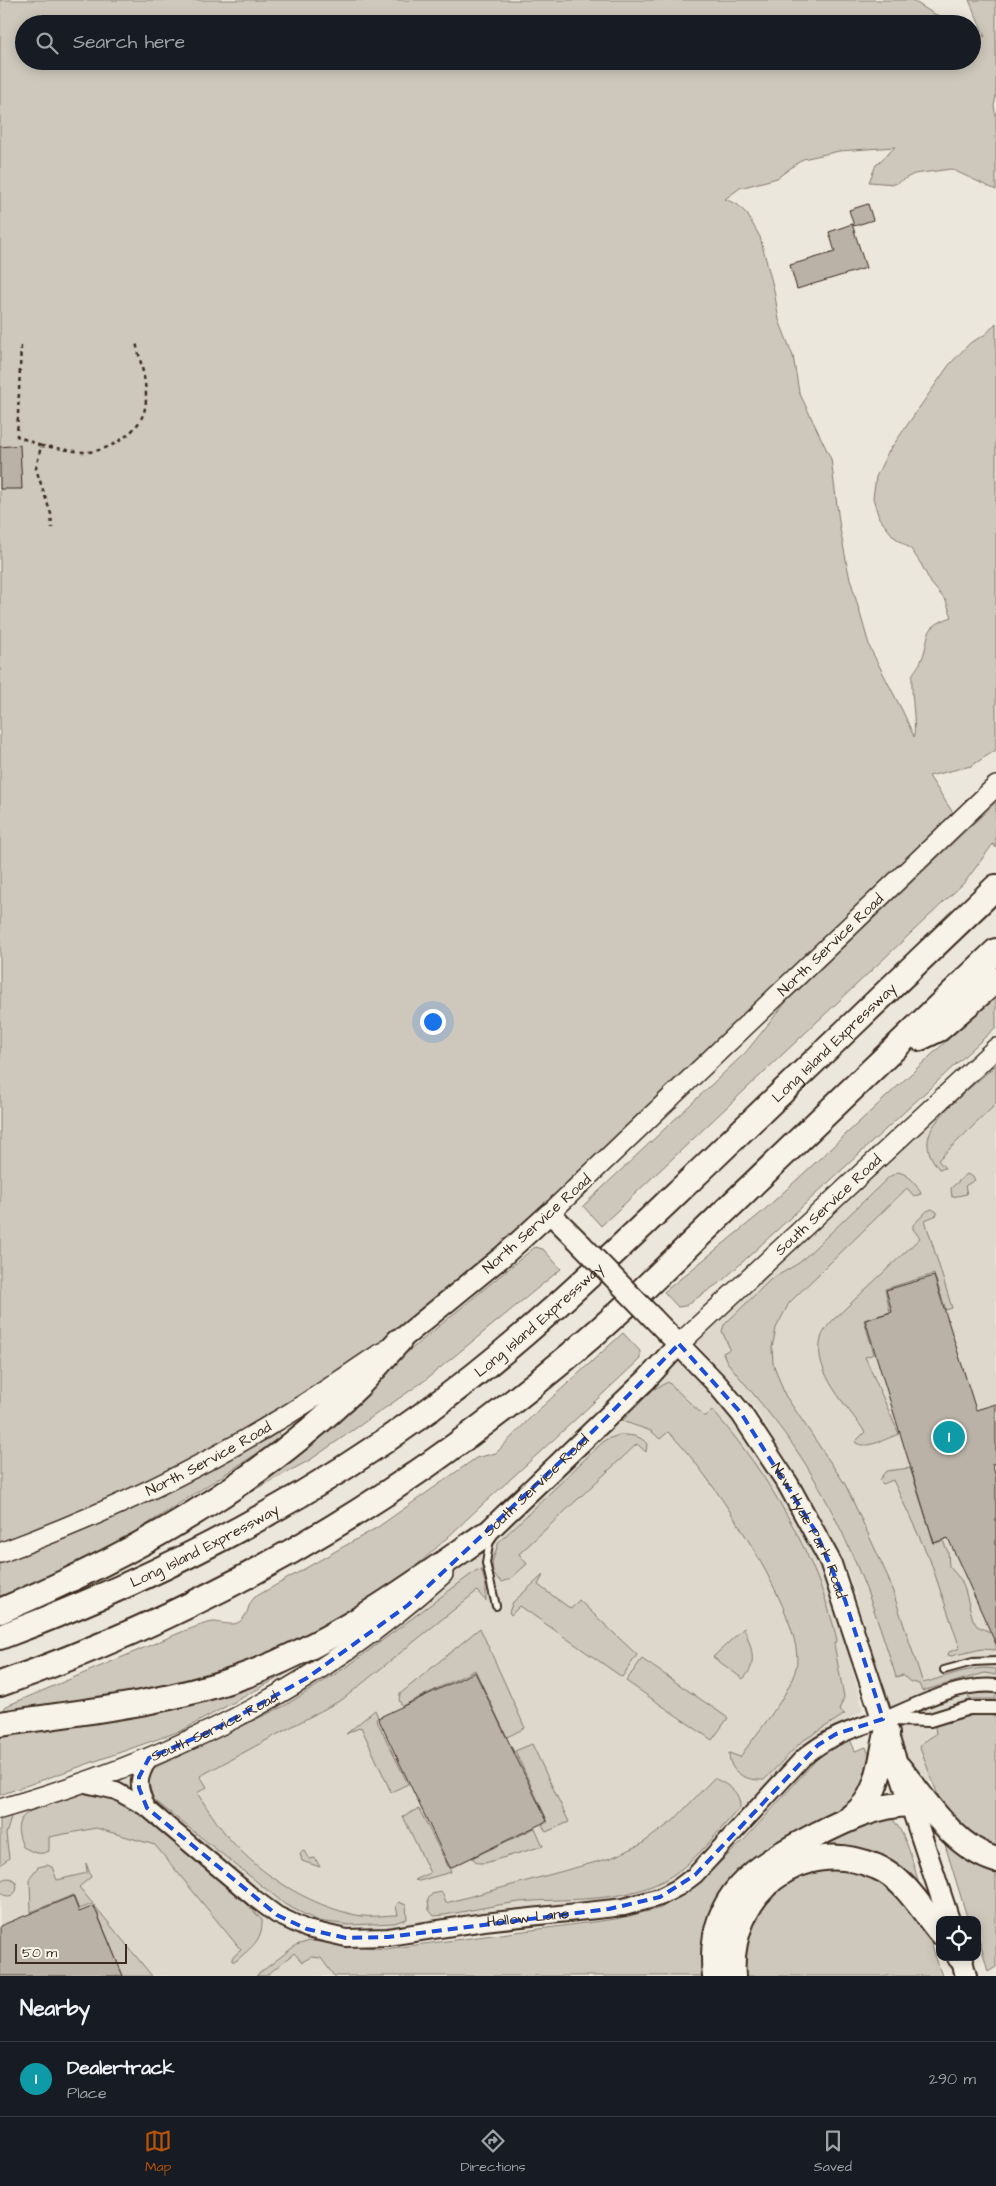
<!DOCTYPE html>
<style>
:root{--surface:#171b24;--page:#20242c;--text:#f1f3f6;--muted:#9ea1a6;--line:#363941;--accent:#b45309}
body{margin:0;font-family:"Architects Daughter",sans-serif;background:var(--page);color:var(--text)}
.controls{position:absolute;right:15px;bottom:15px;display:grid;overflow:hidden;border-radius:10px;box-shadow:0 2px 12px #0003}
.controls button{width:45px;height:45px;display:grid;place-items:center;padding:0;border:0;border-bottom:1px solid var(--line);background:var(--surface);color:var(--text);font:25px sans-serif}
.scale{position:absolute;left:15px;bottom:12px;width:112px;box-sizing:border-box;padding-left:5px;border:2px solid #3b2a1e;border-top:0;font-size:14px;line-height:18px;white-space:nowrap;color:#3b2a1e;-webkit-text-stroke:4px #f7f3e8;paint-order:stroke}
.you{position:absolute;left:432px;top:1021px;width:18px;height:18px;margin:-12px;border:4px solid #fff;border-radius:50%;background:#1a73e8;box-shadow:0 0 0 8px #1a73e833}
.badge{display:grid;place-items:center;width:32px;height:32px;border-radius:50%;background:var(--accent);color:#fff;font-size:16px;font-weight:700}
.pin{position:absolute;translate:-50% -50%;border:2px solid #fff;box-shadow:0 1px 5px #0006}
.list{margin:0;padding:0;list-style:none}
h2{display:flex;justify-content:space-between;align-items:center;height:65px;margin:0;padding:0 20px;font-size:21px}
h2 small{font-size:16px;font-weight:400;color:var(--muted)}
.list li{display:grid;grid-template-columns:32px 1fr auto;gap:15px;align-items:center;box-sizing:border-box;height:75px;padding:0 20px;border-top:1px solid var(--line)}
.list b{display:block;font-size:19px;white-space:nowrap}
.list p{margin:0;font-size:16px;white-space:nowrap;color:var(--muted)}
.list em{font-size:16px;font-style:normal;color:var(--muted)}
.icon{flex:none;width:28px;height:28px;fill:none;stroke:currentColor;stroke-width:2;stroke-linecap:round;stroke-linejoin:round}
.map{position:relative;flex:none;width:996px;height:1976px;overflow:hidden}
.search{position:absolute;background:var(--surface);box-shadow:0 2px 12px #0003;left:15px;right:15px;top:15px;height:55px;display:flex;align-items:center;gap:12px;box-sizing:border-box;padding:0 18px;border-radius:28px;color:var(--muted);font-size:19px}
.sheet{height:140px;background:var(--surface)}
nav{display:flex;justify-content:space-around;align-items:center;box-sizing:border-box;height:70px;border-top:1px solid var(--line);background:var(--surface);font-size:14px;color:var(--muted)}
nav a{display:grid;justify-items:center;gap:2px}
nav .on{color:var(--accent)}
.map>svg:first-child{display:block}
.built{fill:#ddd7cc}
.green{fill:#cec8bc;stroke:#84796d}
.building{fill:#bab2a7;stroke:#3b2a1e}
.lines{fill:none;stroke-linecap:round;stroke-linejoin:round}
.service-casing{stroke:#3b2a1e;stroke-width:10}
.minor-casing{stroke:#3b2a1e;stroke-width:16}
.tertiary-casing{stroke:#3b2a1e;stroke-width:20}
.secondary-casing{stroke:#3b2a1e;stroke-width:22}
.primary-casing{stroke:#3b2a1e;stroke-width:24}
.motorway-casing{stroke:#3b2a1e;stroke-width:28}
.path{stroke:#3b2a1e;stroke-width:2.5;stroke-dasharray:4 4;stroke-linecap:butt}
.service{stroke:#f7f3e8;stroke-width:6}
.minor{stroke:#f7f3e8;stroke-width:12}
.tertiary{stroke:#f7f3e8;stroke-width:16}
.secondary{stroke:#f7f3e8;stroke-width:19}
.primary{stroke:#f7f3e8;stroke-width:20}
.motorway{stroke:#f7f3e8;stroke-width:24}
.primary-bridge-casing{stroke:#3b2a1e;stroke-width:24;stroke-linecap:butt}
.primary-bridge{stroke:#f7f3e8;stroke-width:20}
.marked{fill:none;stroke:#1d4ed8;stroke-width:4;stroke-dasharray:10 6;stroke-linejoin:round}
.labels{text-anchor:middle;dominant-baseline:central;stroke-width:5;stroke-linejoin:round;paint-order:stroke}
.street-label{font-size:15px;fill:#3b2a1e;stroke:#f7f3e8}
</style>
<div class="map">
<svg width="996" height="1976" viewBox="0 0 996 1976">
<rect width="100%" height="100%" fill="#ece7dc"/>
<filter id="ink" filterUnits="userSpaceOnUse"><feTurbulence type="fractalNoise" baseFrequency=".02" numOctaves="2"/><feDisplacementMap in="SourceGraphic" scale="10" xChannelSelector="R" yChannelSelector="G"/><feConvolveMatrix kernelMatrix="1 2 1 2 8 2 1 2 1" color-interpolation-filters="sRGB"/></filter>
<g filter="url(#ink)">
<g class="built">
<path d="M996 1054V1822L911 1770 849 1575 820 1516 754 1407 696 1343Z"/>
<path d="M680 1359 751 1440 812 1536 846 1643 863 1711 811 1740 714 1847 668 1888 632 1899 393 1930 338 1976H0V1815L138 1770 367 1647 491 1542Z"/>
</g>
<g class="green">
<path d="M0 0H912L934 14 966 24H24V61H972V28L985 37 969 0H996V96L994 106 996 117V190L951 169 914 174 895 184 869 182 876 165 895 147 839 151 803 159 777 178 740 188 725 199 738 205 747 214 760 237 774 290 779 320 793 356 799 392 831 459 840 529 849 575 870 648 904 714 914 737C916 718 911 698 912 678 912 672 919 667 921 661 932 636 920 628 952 617L946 601 931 583 921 564 911 549 894 537 879 518 873 498 876 477 887 454 949 365 970 343 986 334 996 323V750L971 766 929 776 959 822 503 1256 275 1422 0 1553Z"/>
<path d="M996 802V848L993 844 965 882 601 1226 583 1206 746 1052 786 1002Z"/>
<path d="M996 995V1027L722 1281 685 1306 678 1307 664 1292 761 1213Z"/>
<path d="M996 1065V1104L938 1160 945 1168 939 1169C932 1160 925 1149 929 1136 933 1116 980 1080 996 1065Z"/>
<path d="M898 1172C908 1174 918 1184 921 1194L914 1196 907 1188 789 1303 776 1328 772 1348 773 1363 785 1395 845 1484 888 1577 923 1683C946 1677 972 1665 996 1669V1675L985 1673 922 1691 919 1684 909 1681 903 1675 896 1677C875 1608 851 1543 815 1480 791 1437 758 1400 727 1362L723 1353 730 1349 722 1331 724 1325 770 1280 799 1263 889 1177Z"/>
<path d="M967 1174 973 1177 975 1180 965 1186 967 1194 952 1197 951 1188Z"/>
<path d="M932 1209 937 1212V1215L925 1220 952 1308 946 1310 934 1274 885 1289 890 1312 864 1320 874 1354 865 1357 899 1434C887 1438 865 1451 855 1442L865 1432C848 1407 812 1371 821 1339 822 1333 827 1327 831 1322L920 1238 913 1229V1225L927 1211Z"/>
<path d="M535 1247 543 1249 561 1269 424 1381 310 1460 198 1520 393 1364Z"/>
<path d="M623 1333 640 1351V1359C588 1408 535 1457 482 1505 438 1546 395 1590 342 1619 238 1676 122 1698 5 1710L4 1707 184 1631C194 1628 206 1622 215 1622 225 1623 237 1628 244 1617 250 1609 247 1605 255 1597L378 1527 476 1458 496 1453 533 1415Z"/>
<path d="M668 1382 705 1417 712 1410C767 1471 819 1560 837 1640L834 1644 844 1697 839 1710 845 1714 801 1742 764 1780C745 1781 729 1772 729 1753L740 1757C758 1731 788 1698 796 1668 808 1619 705 1465 668 1432L660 1439 651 1431 622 1421 654 1389Z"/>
<path d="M279 1432 281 1438 73 1572 0 1597V1561L61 1540Z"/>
<path d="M619 1435C630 1435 640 1435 647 1444L646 1452 637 1444 519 1554 527 1564 510 1579 502 1582 493 1574 492 1562 499 1542 605 1440Z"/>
<path d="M910 1468 934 1543 943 1541 948 1552 949 1566 961 1580 965 1590 973 1620 977 1626 990 1632 992 1631 996 1640V1650L982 1649 951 1656 948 1655 949 1652 960 1648 930 1560 893 1480 883 1484 879 1480 886 1471Z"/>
<path d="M477 1570 482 1571 486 1586V1601L477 1591 343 1699 200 1776 207 1787 197 1793C210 1812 222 1832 238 1848 269 1880 313 1906 356 1915 369 1918 385 1915 398 1915L396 1906 399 1902 406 1905 407 1919 394 1923 349 1925 318 1921 286 1905 153 1799 147 1788 148 1774 158 1766 286 1705 348 1666Z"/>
<path d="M543 1575 538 1585 571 1609 579 1600 637 1655 622 1677 520 1606 511 1615 509 1612 513 1602Z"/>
<path d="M480 1628 525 1728 507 1737 475 1670 402 1706 399 1700 400 1694Z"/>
<path d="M744 1628C751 1646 759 1664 743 1679L713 1657Z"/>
<path d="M642 1659 728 1718 712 1740 626 1681Z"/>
<path d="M289 1672 183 1730 0 1795V1730L195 1700Z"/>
<path d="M971 1693H996V1699H969L968 1694Z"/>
<path d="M375 1710 378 1717 376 1719 408 1784 391 1792 361 1727 346 1734Z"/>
<path d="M985 1714 996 1717V1848L978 1843 944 1811 920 1748 922 1743 936 1734 935 1726 969 1716Z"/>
<path d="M850 1739 855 1751 866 1747 872 1763V1777L849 1807 767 1850 708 1976H334L321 1958 311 1957 302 1962 294 1953 266 1976H256L296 1945 310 1941 385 1949 616 1919 661 1908 696 1885 744 1840 816 1760 838 1742Z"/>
<path d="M532 1744 569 1822 546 1832 542 1825 548 1822 515 1751Z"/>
<path d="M714 1778C727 1785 740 1790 740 1807 715 1835 690 1870 654 1885 612 1903 563 1898 519 1902 494 1905 469 1911 444 1915L434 1916 429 1910 428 1899 432 1894 442 1892 446 1903 611 1858 640 1845 673 1821Z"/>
<path d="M84 1792C132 1795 171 1838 206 1868 225 1885 245 1901 262 1920 263 1941 250 1948 236 1961H232V1958L241 1950 155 1845 96 1828 49 1837V1851C39 1856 33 1852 23 1847 20 1839 16 1829 20 1821 27 1806 68 1797 84 1792Z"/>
<path d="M419 1809 451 1872 419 1881 415 1880 430 1873 403 1816Z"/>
<path d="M9 1816 11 1818 6 1834 9 1858 0 1865V1819Z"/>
<path d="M867 1816H890C910 1838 915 1872 923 1900L913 1886 788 1856Z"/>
<path d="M535 1828 543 1846 485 1863H478L472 1858Z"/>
<path d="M942 1835 961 1856 996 1869V1967L988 1972 977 1931V1920H968Z"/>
<path d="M304 1851 309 1859 315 1858 320 1867 302 1861 300 1853Z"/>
<path d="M86 1863 91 1877 79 1887 93 1904 79 1909 73 1895 31 1912 30 1877 38 1867 47 1865 52 1867 57 1880 87 1873Z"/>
<path d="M851 1865 883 1877 925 1925 942 1976H741L754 1906 813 1866Z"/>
<circle cx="8" cy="1887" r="9"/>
<path d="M94 1905 152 1976H123Z"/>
</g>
<g class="building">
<path d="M868 204 873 220 854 226 849 210Z"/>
<path d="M852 224 866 268 797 289 790 265 835 252 829 232Z"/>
<path d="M20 445 22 489H0V447Z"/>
<path d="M934 1276 976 1410 996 1404V1463L992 1464 996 1477V1644L948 1538 934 1543 865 1320 892 1312 886 1290Z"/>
<path d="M475 1672 547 1821 450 1868 378 1718Z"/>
<path d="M73 1896 79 1912 94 1906 123 1976H0V1926Z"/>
</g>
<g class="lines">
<defs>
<g id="service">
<path d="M490 1539 486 1563 496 1606"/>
<path d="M944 1670 973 1662 996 1661"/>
</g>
<g id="minor">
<path d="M883 1719C915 1705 960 1682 996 1686"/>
<path d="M888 1719 930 1720 969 1708H996"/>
</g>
<g id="tertiary">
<path id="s1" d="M81 1783 116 1791 147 1808 254 1898 277 1915 307 1929 346 1938 388 1937 484 1922 624 1907 660 1897 679 1887 695 1875 802 1759C826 1737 852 1729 883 1719"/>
<path d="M147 1808C137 1785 137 1779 149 1758"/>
</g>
<g id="secondary">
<path id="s2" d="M550 1213 996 786"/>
<path id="s3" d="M679 1344 996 1048"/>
<path id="s4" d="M0 1553C95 1518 188 1475 275 1422 311 1401 346 1376 381 1353"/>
<path id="s5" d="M0 1809C167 1761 313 1692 443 1574"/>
</g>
<g id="primary">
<path id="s6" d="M653 1318 716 1383 741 1413 788 1484 830 1561 949 1920"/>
<path d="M399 1341 503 1256 550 1213 581 1244"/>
<path id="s7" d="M484 1535 646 1380 679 1344"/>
<path d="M961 1957 966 1976"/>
</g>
<g id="motorway">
<path d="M920 1038 939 1029 996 980"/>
<path d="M0 1611C131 1556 256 1486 358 1386 372 1372 385 1356 399 1341"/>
<path id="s8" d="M0 1637C153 1580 297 1506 429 1410 528 1338 615 1252 704 1167 801 1074 899 980 996 887"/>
<path d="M0 1684C241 1599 441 1475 629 1303L996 951"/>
<path d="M0 1724C78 1712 160 1705 235 1679 327 1648 405 1590 484 1535"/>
<path d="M899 1768C926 1801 953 1847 996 1860"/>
<path d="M852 1816C879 1798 880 1763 887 1733"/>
<path d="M960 1957 961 1958"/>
<path d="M715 1976C706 1895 755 1867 818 1834 848 1819 877 1805 911 1804"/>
<path d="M733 1976C727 1895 799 1833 877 1867 904 1878 922 1910 940 1932"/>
</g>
</defs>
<use href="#service" class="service-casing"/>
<use href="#minor" class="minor-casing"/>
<use href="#tertiary" class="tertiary-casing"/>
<use href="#secondary" class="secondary-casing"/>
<use href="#primary" class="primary-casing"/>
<use href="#motorway" class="motorway-casing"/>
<g class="path">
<path d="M21 346 17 436 41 446 36 469 51 514 52 528"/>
<path d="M41 446C56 447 73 452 87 452 110 451 141 431 145 408 149 387 140 362 136 342"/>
</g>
<use href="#service" class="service"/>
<use href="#minor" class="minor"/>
<use href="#tertiary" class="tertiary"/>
<use href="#secondary" class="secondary"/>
<use href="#primary" class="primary"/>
<use href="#motorway" class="motorway"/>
<defs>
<path id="primary-bridge" d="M581 1244 653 1318"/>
</defs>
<use href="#primary-bridge" class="primary-bridge-casing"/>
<use href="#primary-bridge" class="primary-bridge"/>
</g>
</g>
<path class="marked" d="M679 1344 741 1413 816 1532 845 1600 883 1719 836 1734 818 1745 695 1875 660 1897 609 1909 388 1937 346 1938 307 1929 277 1915 147 1808 139 1788V1777L149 1758 211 1731 307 1678 408 1605 593 1431Z"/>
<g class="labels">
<g class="street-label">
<text stroke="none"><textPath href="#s2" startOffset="388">North Service Road</textPath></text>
<text stroke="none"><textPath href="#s8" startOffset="1034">Long Island Expressway</textPath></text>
<text stroke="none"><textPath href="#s3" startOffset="204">South Service Road</textPath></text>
<text transform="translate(537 1224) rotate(-42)">North Service Road</text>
<text stroke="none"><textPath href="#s8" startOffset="629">Long Island Expressway</textPath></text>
<text stroke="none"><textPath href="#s4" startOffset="229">North Service Road</textPath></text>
<text stroke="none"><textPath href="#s7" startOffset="72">South Service Road</textPath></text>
<text stroke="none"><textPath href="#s6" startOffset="266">New Hyde Park Road</textPath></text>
<text stroke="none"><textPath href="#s8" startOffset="224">Long Island Expressway</textPath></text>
<text stroke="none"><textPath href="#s5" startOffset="230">South Service Road</textPath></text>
<text stroke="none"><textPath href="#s1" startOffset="496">Hollow Lane</textPath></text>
</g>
</g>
</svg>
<div class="controls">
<button><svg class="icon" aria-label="locate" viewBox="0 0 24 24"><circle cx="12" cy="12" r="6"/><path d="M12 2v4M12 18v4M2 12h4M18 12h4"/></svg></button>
</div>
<div class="scale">50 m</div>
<div class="you"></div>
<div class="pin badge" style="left:949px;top:1437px;background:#0f9aa8">1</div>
<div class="search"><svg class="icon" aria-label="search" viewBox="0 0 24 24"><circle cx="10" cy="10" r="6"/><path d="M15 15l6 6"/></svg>Search here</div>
</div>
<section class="sheet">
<h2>Nearby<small></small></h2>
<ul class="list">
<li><span class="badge" style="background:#0f9aa8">1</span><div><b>Dealertrack</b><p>Place</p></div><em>290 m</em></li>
</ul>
</section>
<nav>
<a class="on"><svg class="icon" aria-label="map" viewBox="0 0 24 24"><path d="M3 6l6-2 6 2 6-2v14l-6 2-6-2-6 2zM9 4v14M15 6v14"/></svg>Map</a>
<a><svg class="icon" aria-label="directions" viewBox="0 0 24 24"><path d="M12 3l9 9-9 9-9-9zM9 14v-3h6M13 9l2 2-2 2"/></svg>Directions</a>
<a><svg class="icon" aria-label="saved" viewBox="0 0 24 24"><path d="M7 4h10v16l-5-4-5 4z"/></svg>Saved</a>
</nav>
